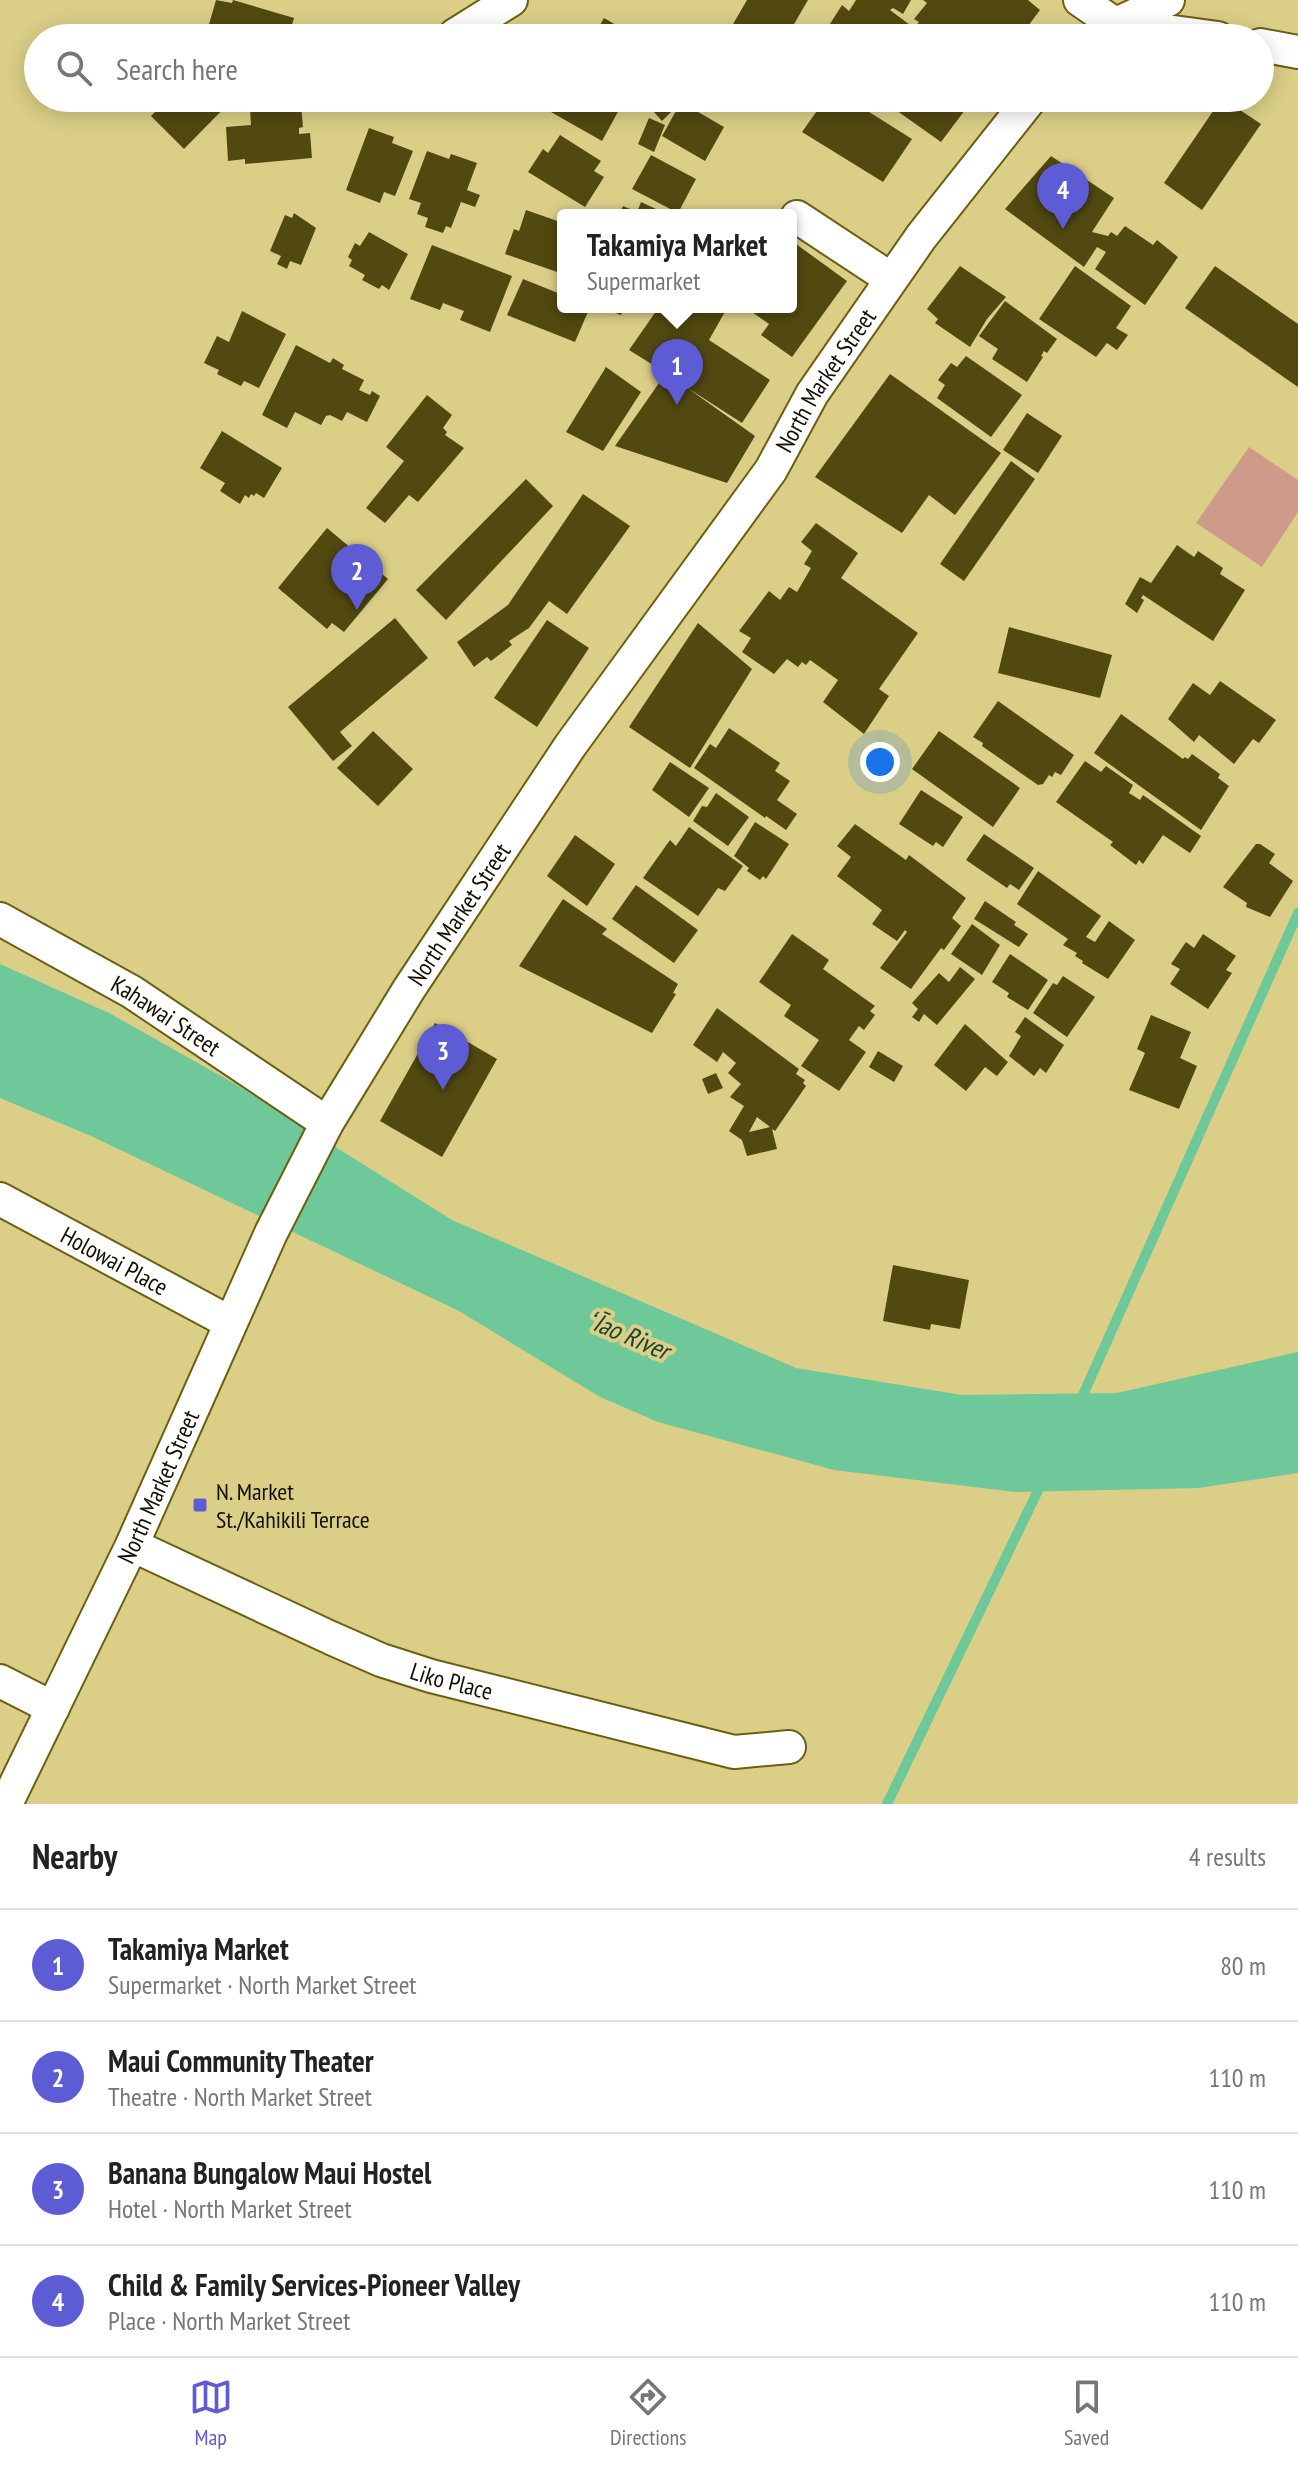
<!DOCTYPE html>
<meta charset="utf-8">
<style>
:root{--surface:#fff;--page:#f2f2f2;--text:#222;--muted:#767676;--line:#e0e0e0;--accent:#5e5cd4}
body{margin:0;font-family:"PT Sans Narrow",sans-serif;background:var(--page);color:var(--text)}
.you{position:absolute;left:880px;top:762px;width:28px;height:28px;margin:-20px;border:6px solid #fff;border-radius:50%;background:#1a73e8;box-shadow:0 0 0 12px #1a73e833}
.badge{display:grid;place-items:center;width:52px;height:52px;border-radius:50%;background:var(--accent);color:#fff;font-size:26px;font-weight:700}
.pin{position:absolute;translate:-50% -66px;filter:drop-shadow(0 2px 4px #0008)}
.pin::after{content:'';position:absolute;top:42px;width:28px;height:24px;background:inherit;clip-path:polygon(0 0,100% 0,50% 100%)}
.popup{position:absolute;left:557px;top:209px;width:240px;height:104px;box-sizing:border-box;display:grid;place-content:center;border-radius:8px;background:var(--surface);filter:drop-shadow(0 2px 6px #0005);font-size:26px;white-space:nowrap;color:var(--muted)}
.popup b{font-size:30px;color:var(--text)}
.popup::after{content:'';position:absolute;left:50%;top:100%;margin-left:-16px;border:16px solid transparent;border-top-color:var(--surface)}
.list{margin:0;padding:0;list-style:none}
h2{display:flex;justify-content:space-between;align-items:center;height:104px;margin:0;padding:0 32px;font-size:34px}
h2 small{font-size:26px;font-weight:400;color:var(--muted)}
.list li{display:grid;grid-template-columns:52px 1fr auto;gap:24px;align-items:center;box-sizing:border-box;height:112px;padding:0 32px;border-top:2px solid var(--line)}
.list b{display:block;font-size:30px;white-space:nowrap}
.list p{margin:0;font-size:26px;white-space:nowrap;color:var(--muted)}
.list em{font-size:26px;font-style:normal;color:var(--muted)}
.icon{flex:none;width:44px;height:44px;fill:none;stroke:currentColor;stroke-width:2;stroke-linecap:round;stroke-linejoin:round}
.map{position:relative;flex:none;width:1298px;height:1804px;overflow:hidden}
.search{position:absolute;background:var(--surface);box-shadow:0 4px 20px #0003;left:24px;right:24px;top:24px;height:88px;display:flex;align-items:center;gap:20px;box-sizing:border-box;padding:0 28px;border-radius:44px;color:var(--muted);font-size:30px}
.sheet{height:552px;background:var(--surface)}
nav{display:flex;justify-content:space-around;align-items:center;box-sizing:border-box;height:112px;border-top:2px solid var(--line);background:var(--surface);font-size:22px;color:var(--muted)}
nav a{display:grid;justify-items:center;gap:4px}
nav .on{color:var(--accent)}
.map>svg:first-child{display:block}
.green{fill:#ce9a89}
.water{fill:#6ec899}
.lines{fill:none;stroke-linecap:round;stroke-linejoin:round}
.stream{stroke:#6ec899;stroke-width:10}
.building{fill:#524911;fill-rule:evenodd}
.minor-casing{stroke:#6b5f12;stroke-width:36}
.minor{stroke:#fff;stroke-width:32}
.poi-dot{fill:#5e5cd4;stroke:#dbcf87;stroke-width:3}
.labels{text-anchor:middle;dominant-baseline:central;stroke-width:8;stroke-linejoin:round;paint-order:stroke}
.street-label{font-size:24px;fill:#130e00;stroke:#dbcf87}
.poi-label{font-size:24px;fill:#130e00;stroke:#dbcf87;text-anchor:start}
.water-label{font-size:26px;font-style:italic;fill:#1d4330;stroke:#dbcf87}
</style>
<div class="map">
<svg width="1298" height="1804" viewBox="0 0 1298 1804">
<rect width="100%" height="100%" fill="#dbcf87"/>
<path class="green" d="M1249 447 1298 480V512L1262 567 1196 523Z"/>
<path class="water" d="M0 964 109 1013 237 1085 452 1220 796 1368 962 1395 1117 1393 1298 1352V1473L1198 1488 1015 1492 834 1470 658 1422 600 1397 459 1311 91 1136 0 1098Z"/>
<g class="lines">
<g class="stream">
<path d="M1079 1404 1298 913"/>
<path d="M887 1804 1043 1480"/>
</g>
</g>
<g class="building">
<path d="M216 0 232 3 233 0 294 18 288 38H205Z"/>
<path d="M747 0H808L786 38H725Z"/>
<path d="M856 0H911L903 14 893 8 890 10 914 28 919 22 914 19 927 3 923 0H1028L1040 10 1019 38H905L901 36 900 38H821L842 5 849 11Z"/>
<path d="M604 18 638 38H585L587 34 593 37Z"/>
<path d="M169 98H234L184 149 151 116Z"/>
<path d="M550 98H613L610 104 619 110 602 141 544 108Z"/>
<path d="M666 98H685L681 102 724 127 705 161 662 136 681 102 662 121 653 111Z"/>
<path d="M730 98H752L746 109Z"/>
<path d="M826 98H847L912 139 883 182 802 132Z"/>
<path d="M890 98H974L941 142 886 103Z"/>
<path d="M1222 98 1261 124 1202 210 1164 183Z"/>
<path d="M301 105 303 127 299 128V134L310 133 312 158 245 164V159L228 161 226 127 251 125 250 109Z"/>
<path d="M649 118 665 125 654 152 638 144Z"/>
<path d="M369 128 394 137 392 143 413 151 395 196 384 192 380 203 346 190Z"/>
<path d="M560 135 601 161 594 171 604 177 585 207 528 172 543 149 548 153Z"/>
<path d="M427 151 449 159 451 154 477 163 467 190 480 195 475 207 461 202 451 228 446 226 443 233 425 227 428 218 417 214 421 203 409 199Z"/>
<path d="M651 155 696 179 678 213 632 189Z"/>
<path d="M1051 156 1114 198 1092 232 1108 236 1111 232 1117 236 1125 226 1153 245 1157 240 1178 257 1145 305 1095 269 1106 252 1097 247 1084 267 1005 209Z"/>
<path d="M641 202 656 209 654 215H619L623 206 637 212Z"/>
<path d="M526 210 563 223V274L505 254 514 229 519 231Z"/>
<path d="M294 213 316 228 301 265 290 261 287 269 277 264 281 256 270 251 285 215 292 218Z"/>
<path d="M369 232 408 254 389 290 382 285 379 289 362 280 365 275 349 266 352 260 348 257 355 243 360 246Z"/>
<path d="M796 244 847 281 792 357 761 335 769 324 749 310 751 307H791V251Z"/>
<path d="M432 245 512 276 490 332 460 320 464 311 443 303 440 310 410 299Z"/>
<path d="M960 266 1006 297 987 319 970 347 935 323 938 319 927 309Z"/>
<path d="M1075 266 1131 306 1116 328 1128 335 1117 350 1107 343 1096 357 1039 319Z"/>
<path d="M1215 266 1298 324V387L1185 308Z"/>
<path d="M523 279 563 295V307H590L575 342 507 315Z"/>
<path d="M1005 301 1057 339 1047 353 1044 351 1041 356 1043 357 1027 382 992 359 998 349 979 336Z"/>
<path d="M600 307H625L621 315Z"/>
<path d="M659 307H721L726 310 709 340 770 380 742 423 686 387 755 436 727 483 615 446 666 373 629 350Z"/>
<path d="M242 311 286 334 259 388 244 381 241 386 217 374 219 370 204 363 217 336 229 342Z"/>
<path d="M296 345 330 363 333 358 344 365 342 369 364 380 359 390 370 395 372 391 380 396 367 422 347 412 342 421 330 415 326 416 321 425 295 412 287 428 262 415Z"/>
<path d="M966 356 1022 395 991 437 937 398 945 385 938 380 951 363 957 367Z"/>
<path d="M606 367 641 392 603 451 566 432Z"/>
<path d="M890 374 1001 453 955 515 929 495 902 533 815 477Z"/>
<path d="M427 395 452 415 443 428 447 432 445 435 464 448 418 502 409 495 385 523 366 508 404 461 386 447Z"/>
<path d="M1027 413 1062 436 1038 473 1003 450Z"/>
<path d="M222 431 282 468 264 498 256 493 254 496 251 494 249 498 245 495 240 504 220 491 225 483 200 468Z"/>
<path d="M1011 461 1035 479 964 581 940 564Z"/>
<path d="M526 479 553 506 446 620 416 590Z"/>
<path d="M583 494 630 526 567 614 549 601 529 628 509 641 512 645 491 661 487 657 474 667 457 642 508 605Z"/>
<path d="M816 523 858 553 841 578 918 633 879 689 889 696 864 734 823 702 838 680 810 660 806 665 802 662 798 667 787 659 774 674 742 652 751 638 739 631 769 591 780 600 789 587 797 592 811 568 804 564 812 551 801 542Z"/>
<path d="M327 528 388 579 344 632 332 623 327 629 278 588Z"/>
<path d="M1177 545 1194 557 1198 551 1223 568 1220 574 1245 590 1213 641 1143 595 1141 598 1144 600 1137 613 1125 604 1140 577 1151 583Z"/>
<path d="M395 618 428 658 340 732 352 746 333 761 288 707Z"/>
<path d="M547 620 589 648 537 727 494 698Z"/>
<path d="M698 623 752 669 690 768 629 727Z"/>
<path d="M1009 627 1112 655 1100 698 998 673Z"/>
<path d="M1220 681 1276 720 1259 743 1253 739 1234 764 1199 735 1194 742 1168 719 1193 683 1210 695Z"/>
<path d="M998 701 1074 755 1061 775 1055 772 1052 777 1049 775 1043 784 1038 785 982 746 983 743 973 737Z"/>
<path d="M1121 714 1183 759 1185 757 1188 759 1192 754 1220 774 1218 778 1229 786 1201 830 1094 753Z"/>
<path d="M729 728 780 763 775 771 790 781 777 800 797 814 786 830 766 816 765 818 694 768 710 744 716 748Z"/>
<path d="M373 731 413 769 378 806 337 768Z"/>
<path d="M939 731 1020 788 993 827 912 769Z"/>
<path d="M1085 761 1101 772 1106 766 1133 785 1129 793 1140 800 1143 795 1201 836 1190 853 1163 835 1143 864 1139 860 1136 865 1110 845 1113 842 1056 802Z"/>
<path d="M670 762 709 788 689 817 652 790Z"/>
<path d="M921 790 963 817 943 847 936 842 933 846 899 824Z"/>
<path d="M716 793 749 817 728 846 693 821 702 806 707 807Z"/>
<path d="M755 822 789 844 766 879 763 876 760 880 747 871 749 868 734 856Z"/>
<path d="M855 824 906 860 909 855 966 898 952 918 961 926 944 950 941 948 911 989 880 968 907 932 905 930 897 941 872 924 882 910 837 876 851 857 837 846Z"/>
<path d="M689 827 743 866 725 891 718 888 698 916 643 878 670 840 676 846Z"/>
<path d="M984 834 1034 868 1019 890 1010 884 1007 888 966 860Z"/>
<path d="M575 835 615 864 587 906 547 876Z"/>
<path d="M1256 844H1260L1275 854 1269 863 1293 881 1270 917 1246 907 1247 903 1223 887Z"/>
<path d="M1038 871 1101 916 1086 937 1095 942 1109 921 1135 940 1108 979 1082 963 1083 961 1075 956 1077 953 1063 945 1068 939 1017 904Z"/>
<path d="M636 885 698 930 674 963 612 919Z"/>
<path d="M563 899 607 929 602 934 678 984 673 993 676 994 652 1033 519 966Z"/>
<path d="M985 901 1016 922 1014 925 1028 934 1019 947 974 919Z"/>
<path d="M972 924 1000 945 982 975 951 954Z"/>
<path d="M792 934 829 960 823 969 875 1006 870 1011 875 1015 864 1030 859 1026 849 1040 866 1052 839 1091 801 1066 819 1040 784 1016 791 1005 759 982Z"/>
<path d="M1203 934 1236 956 1226 970 1232 973 1208 1009 1170 984 1180 969 1171 964 1186 942 1194 948Z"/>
<path d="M1010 954 1048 980 1028 1010 1007 997 1009 993 992 982Z"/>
<path d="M960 967 975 979 937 1025 924 1014 919 1022 912 1017 918 1009 912 1003 939 973 949 982Z"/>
<path d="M1063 976 1095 997 1067 1037 1033 1013 1053 983 1057 985Z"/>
<path d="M717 1008 799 1069 796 1074 805 1080 803 1083 806 1086 775 1131 772 1129 777 1149 747 1156 742 1140 729 1131 744 1106 730 1097 741 1084 728 1073 736 1063 723 1052 717 1062 693 1045ZM757 1117 770 1127 749 1132Z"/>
<path d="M1151 1015 1191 1032 1180 1058 1197 1066 1179 1109 1129 1090 1145 1053 1137 1049Z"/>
<path d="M1025 1017 1064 1045 1046 1073 1040 1068 1034 1076 1009 1056 1021 1036 1015 1032Z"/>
<path d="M435 1023 497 1059 442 1157 380 1121Z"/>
<path d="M965 1024 1008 1062 997 1076 985 1067 966 1091 934 1065Z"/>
<path d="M878 1051 903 1066 894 1082 869 1067Z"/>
<path d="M716 1073 723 1088 708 1094 702 1079Z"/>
<path d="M893 1265 969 1280 960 1329 931 1324 930 1330 883 1321Z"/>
</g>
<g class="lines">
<defs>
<g id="minor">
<path d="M1080 0 1115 24 1218 38"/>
<path d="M1114 25 1168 0"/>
<path d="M455 35 511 0"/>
<path d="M1260 45 1298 52"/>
<path d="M797 217 891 279"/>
<path id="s1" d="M0 919 132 992 327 1123"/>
<path id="s2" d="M0 1199 229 1322"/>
<path id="s3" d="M132 1545 331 1638 381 1660 431 1676 734 1752 789 1747"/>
<path d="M0 1681 53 1708"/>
<path id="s4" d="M6 1804 132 1545 271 1233 327 1123 409 989 570 746 771 470 812 394 921 237 1031 98"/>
</g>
</defs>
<use href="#minor" class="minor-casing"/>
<use href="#minor" class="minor"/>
</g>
<rect class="poi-dot" x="192" y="1497" width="16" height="16" rx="4"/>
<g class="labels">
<g class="street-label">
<text stroke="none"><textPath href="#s4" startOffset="1648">North Market Street</textPath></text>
<text stroke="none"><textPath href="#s4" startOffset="1000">North Market Street</textPath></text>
<text stroke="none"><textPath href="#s1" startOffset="192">Kahawai Street</textPath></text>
<text stroke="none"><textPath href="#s2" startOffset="130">Holowai Place</textPath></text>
<text stroke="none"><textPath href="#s4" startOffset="352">North Market Street</textPath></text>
<text stroke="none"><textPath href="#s3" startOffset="348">Liko Place</textPath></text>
</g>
<g class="poi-label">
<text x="216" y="1491">N. Market<tspan x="216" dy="28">St./Kahikili Terrace</tspan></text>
</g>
<g class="water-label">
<text transform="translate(629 1335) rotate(23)">ʻĪao River</text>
</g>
</g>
</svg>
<div class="you"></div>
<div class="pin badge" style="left:677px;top:405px">1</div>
<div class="popup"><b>Takamiya Market</b>Supermarket</div>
<div class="pin badge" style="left:357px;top:610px">2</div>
<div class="pin badge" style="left:443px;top:1090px">3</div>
<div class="pin badge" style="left:1063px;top:229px">4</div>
<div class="search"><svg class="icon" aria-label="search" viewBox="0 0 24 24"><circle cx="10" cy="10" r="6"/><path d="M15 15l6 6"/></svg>Search here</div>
</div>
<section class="sheet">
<h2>Nearby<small>4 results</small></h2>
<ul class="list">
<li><span class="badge">1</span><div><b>Takamiya Market</b><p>Supermarket · North Market Street</p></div><em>80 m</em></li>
<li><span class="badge">2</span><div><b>Maui Community Theater</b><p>Theatre · North Market Street</p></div><em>110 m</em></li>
<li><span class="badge">3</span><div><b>Banana Bungalow Maui Hostel</b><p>Hotel · North Market Street</p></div><em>110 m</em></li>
<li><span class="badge">4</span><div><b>Child &amp; Family Services-Pioneer Valley</b><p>Place · North Market Street</p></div><em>110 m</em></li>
</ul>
</section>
<nav>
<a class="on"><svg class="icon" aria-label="map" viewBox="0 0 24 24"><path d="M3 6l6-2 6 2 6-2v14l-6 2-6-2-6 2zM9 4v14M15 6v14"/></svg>Map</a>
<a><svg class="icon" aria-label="directions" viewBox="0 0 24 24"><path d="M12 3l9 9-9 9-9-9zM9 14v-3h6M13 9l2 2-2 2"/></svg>Directions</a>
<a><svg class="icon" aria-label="saved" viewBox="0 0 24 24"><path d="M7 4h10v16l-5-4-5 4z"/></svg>Saved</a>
</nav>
